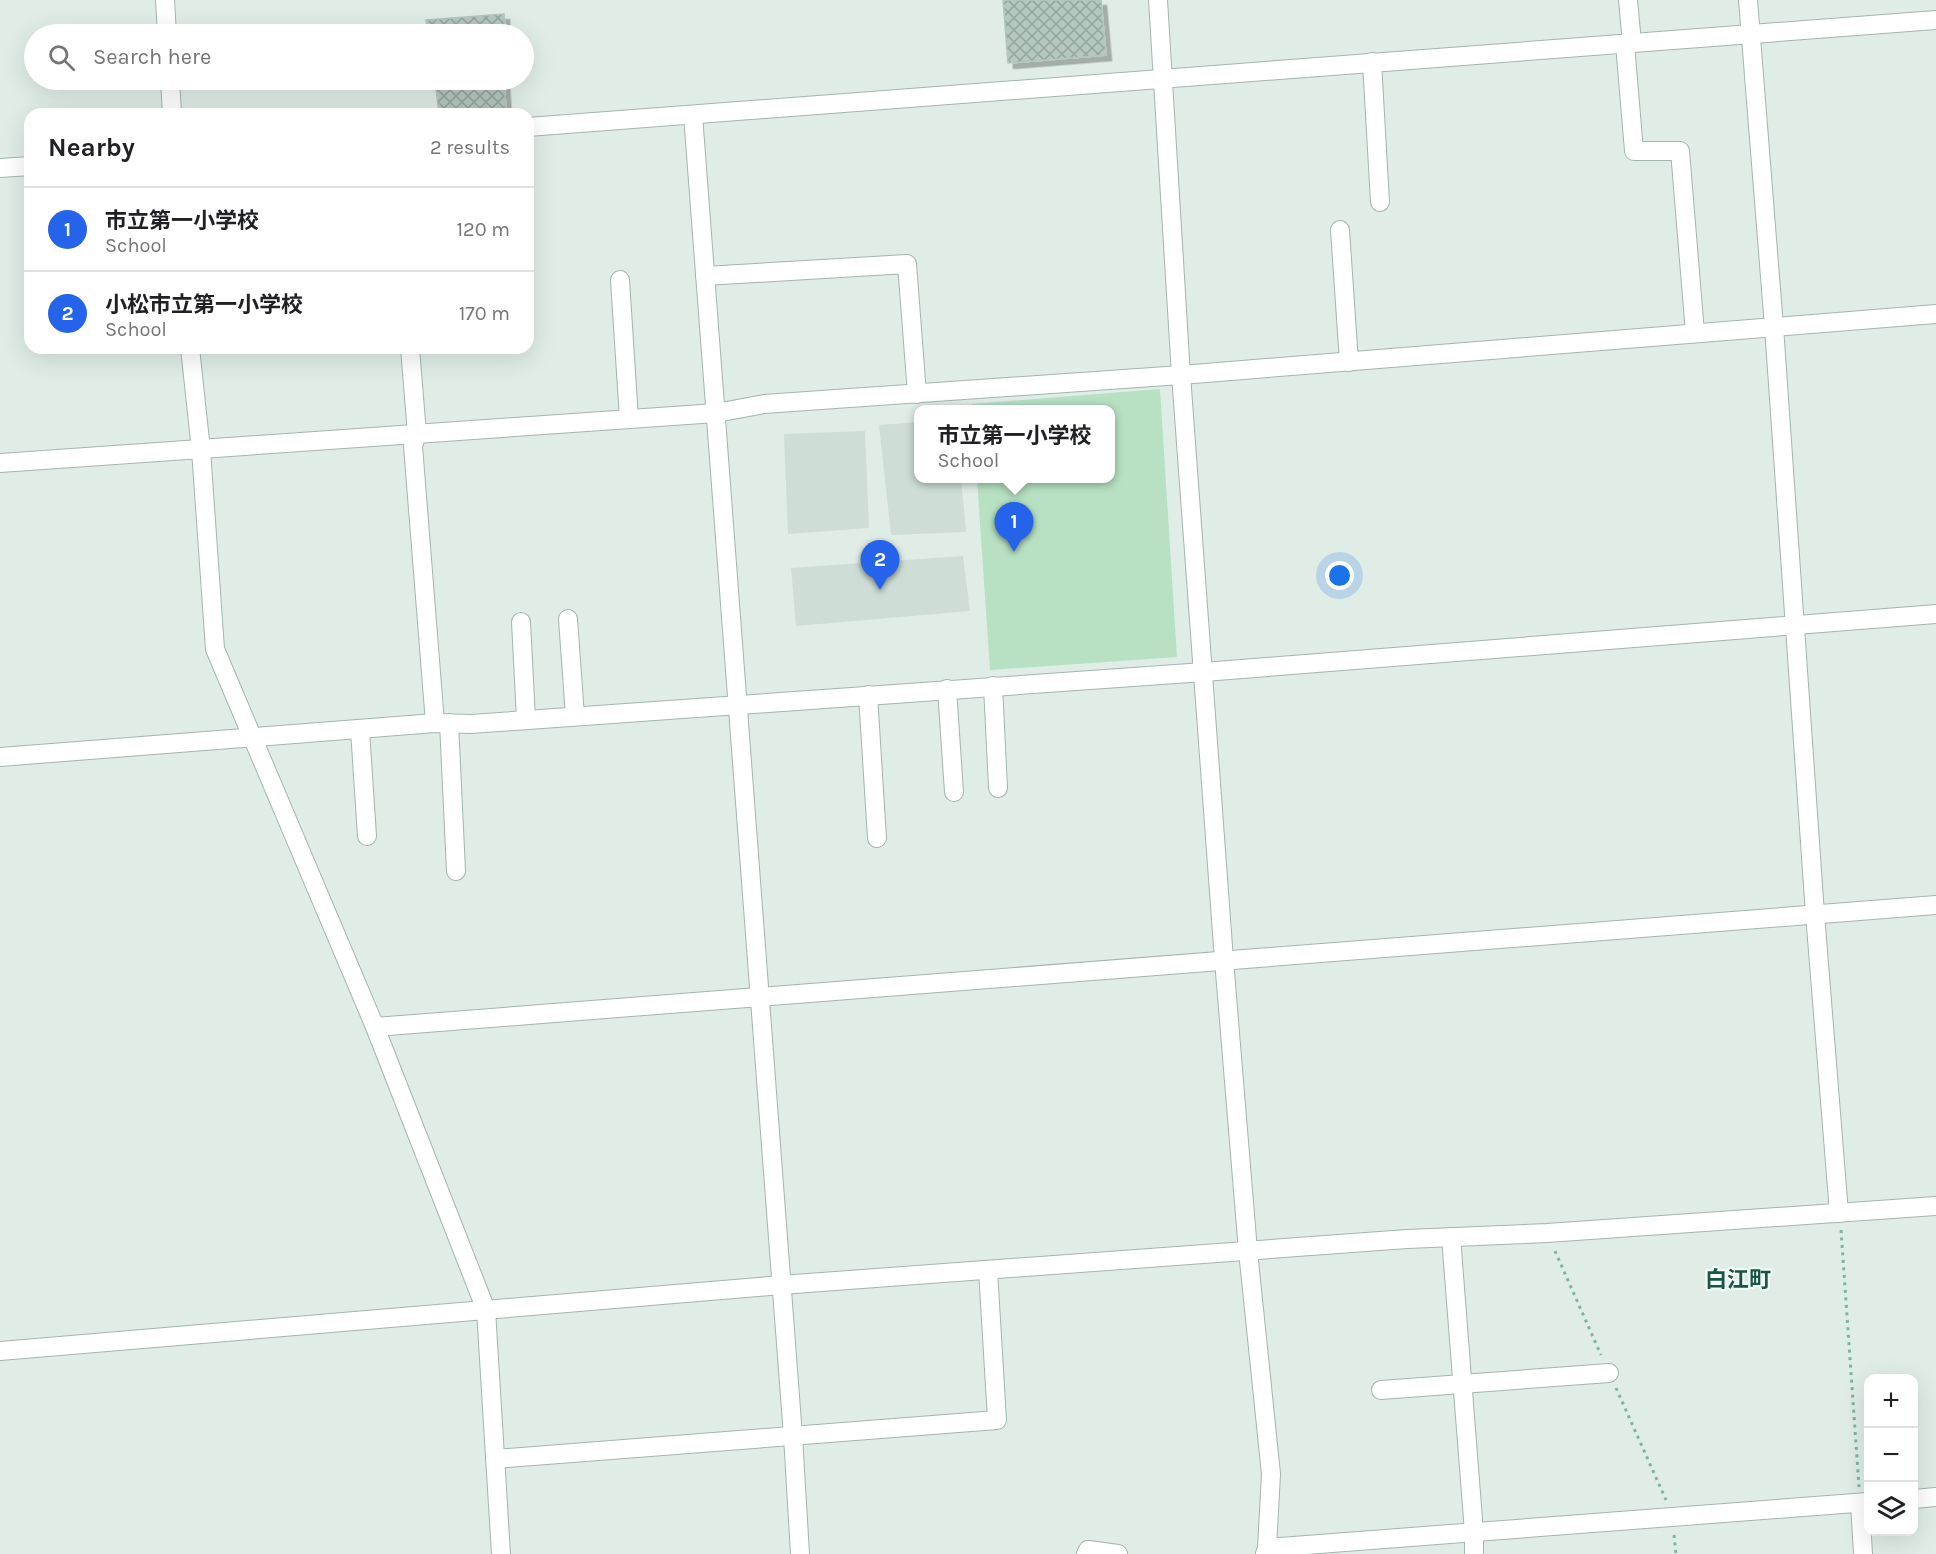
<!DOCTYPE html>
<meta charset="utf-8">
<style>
:root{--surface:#fff;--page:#f6f6f6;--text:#202124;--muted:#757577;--line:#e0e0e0;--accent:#2563eb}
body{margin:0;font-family:Karla,"Noto Sans JP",sans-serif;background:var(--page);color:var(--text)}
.controls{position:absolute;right:18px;bottom:18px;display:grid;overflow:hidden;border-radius:12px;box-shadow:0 6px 24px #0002}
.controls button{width:54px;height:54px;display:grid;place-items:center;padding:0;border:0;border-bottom:2px solid var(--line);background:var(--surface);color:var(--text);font:30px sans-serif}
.you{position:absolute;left:1340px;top:576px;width:21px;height:21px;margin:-15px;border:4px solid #fff;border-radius:50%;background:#1a73e8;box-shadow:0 0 0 9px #1a73e833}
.badge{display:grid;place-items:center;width:39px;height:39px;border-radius:50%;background:var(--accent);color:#fff;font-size:20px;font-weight:700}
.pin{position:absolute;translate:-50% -50px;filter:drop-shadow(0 2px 3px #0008)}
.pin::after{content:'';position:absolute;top:32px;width:21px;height:18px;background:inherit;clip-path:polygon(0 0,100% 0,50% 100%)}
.popup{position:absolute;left:914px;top:405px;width:201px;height:78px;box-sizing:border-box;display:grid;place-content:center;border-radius:12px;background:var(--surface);filter:drop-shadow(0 2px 4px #0005);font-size:20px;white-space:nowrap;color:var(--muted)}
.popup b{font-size:22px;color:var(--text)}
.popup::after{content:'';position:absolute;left:50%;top:100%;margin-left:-12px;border:12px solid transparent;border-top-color:var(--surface)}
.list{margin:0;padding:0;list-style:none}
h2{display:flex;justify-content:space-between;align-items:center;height:78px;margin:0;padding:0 24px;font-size:26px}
h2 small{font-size:20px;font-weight:400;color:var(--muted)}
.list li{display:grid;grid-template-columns:39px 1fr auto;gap:18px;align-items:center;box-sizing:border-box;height:84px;padding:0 24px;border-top:2px solid var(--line)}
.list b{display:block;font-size:22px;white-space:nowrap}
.list p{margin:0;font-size:20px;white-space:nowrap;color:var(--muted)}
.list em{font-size:20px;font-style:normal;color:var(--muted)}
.icon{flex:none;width:33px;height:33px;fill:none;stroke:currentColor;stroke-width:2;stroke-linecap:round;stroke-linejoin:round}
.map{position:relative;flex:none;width:1936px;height:1554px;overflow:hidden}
.search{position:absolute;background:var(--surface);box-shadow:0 6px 24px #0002;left:24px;top:24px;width:510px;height:66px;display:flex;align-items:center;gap:15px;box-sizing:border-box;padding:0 21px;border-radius:33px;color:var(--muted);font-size:22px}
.panel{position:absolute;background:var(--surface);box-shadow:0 6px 24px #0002;left:24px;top:108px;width:510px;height:246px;border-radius:18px}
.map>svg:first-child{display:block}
.built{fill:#ceddd6}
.park{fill:#b7e1c2}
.building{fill:url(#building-cross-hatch);stroke:#b2c7bf;stroke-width:1.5;filter:url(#shadow)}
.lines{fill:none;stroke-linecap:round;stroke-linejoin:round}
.minor-casing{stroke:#a2b5af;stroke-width:20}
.path{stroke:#7db4a3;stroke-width:3;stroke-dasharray:3 4.5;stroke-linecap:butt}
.minor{stroke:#fff;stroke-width:18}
.labels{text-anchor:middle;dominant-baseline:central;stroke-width:4.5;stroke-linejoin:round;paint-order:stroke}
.quarter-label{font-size:22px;font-weight:bold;fill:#195446;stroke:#f1f9f5}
</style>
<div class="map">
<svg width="1936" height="1554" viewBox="0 0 1936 1554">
<defs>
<pattern id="building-cross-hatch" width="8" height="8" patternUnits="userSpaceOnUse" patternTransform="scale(1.5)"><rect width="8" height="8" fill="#b5c8c0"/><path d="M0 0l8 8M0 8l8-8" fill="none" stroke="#93a49d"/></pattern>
<filter id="shadow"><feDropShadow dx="5.5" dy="5.5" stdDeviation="0" flood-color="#0004"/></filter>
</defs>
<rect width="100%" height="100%" fill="#e0ede7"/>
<g class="built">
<path d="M918 422V478L961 479 966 532 891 535 879 425Z"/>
<path d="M865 431 869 528 788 534 784 434Z"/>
<path d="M963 556 970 611 796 626 791 568Z"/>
</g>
<path class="park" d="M1160 389 1177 657 990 670 977 479 1110 478V410H973L972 404Z"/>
<g class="building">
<path d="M1003 0H1101L1106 55 1008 63Z"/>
<path d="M504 14 505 34H428L426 20Z"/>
<path d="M435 80H504L506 110 439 114Z"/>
</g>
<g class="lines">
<defs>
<g id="minor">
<path d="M165 0 167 34"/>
<path d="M1158 0 1181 375 1224 960 1248 1251 1271 1474 1267 1548 1265 1554"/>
<path d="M1628 0 1632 43"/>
<path d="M1748 0 1774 327 1815 914 1839 1213"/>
<path d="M1625 44 1634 151H1680L1695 333"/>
<path d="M1372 62 1380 202"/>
<path d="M170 80 172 114"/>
<path d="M693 115 793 1436 800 1554"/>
<path d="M528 127 1936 20"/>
<path d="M0 168 30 166"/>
<path d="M1340 230 1349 362"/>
<path d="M705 276 907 264 917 394"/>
<path d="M620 280 629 419"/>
<path d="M190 348 201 450 215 649 375 1027 486 1310 501 1554"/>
<path d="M410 348 417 434 413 446 435 723"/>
<path d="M0 463 716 413 764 404 1181 375 1936 314"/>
<path d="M568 619 575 716"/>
<path d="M521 622 526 719"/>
<path d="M993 686 998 788"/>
<path d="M947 689 954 792"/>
<path d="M868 695 877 838"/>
<path d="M449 723 456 871"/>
<path d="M360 730 367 836"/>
<path d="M0 757 435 723 471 724 1204 672 1936 614"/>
<path d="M375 1027 1936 905"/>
<path d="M1451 1237 1474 1532V1554"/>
<path d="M0 1351 781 1285 1407 1239 1547 1233 1936 1206"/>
<path d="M1381 1390 1609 1373"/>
<path d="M495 1459 997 1420 988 1270"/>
<path d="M1914 1499 1936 1497"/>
<path d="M1860 1503 1863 1554"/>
<path d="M1267 1548 1868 1502"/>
<path d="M1086 1554 1088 1550 1118 1554"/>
</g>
</defs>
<use href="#minor" class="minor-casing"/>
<g class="path">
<path d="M1841 1230 1859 1487"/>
<path d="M1555 1251 1601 1355"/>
<path d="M1616 1388 1666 1500"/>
<path d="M1674 1535 1676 1554"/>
</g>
<use href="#minor" class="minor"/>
</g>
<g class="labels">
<g class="quarter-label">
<text x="1738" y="1280">白江町</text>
</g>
</g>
</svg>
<div class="controls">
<button>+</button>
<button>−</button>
<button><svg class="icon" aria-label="layers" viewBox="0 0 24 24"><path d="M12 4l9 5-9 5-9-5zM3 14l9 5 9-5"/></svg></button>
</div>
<div class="you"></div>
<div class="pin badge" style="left:1014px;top:552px">1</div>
<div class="popup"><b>市立第一小学校</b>School</div>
<div class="pin badge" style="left:880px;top:590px">2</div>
<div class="search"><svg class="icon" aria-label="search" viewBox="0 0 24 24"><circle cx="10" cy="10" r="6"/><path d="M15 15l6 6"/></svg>Search here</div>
<section class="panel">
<h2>Nearby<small>2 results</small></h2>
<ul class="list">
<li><span class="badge">1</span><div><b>市立第一小学校</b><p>School</p></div><em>120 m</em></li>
<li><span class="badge">2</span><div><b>小松市立第一小学校</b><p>School</p></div><em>170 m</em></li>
</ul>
</section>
</div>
